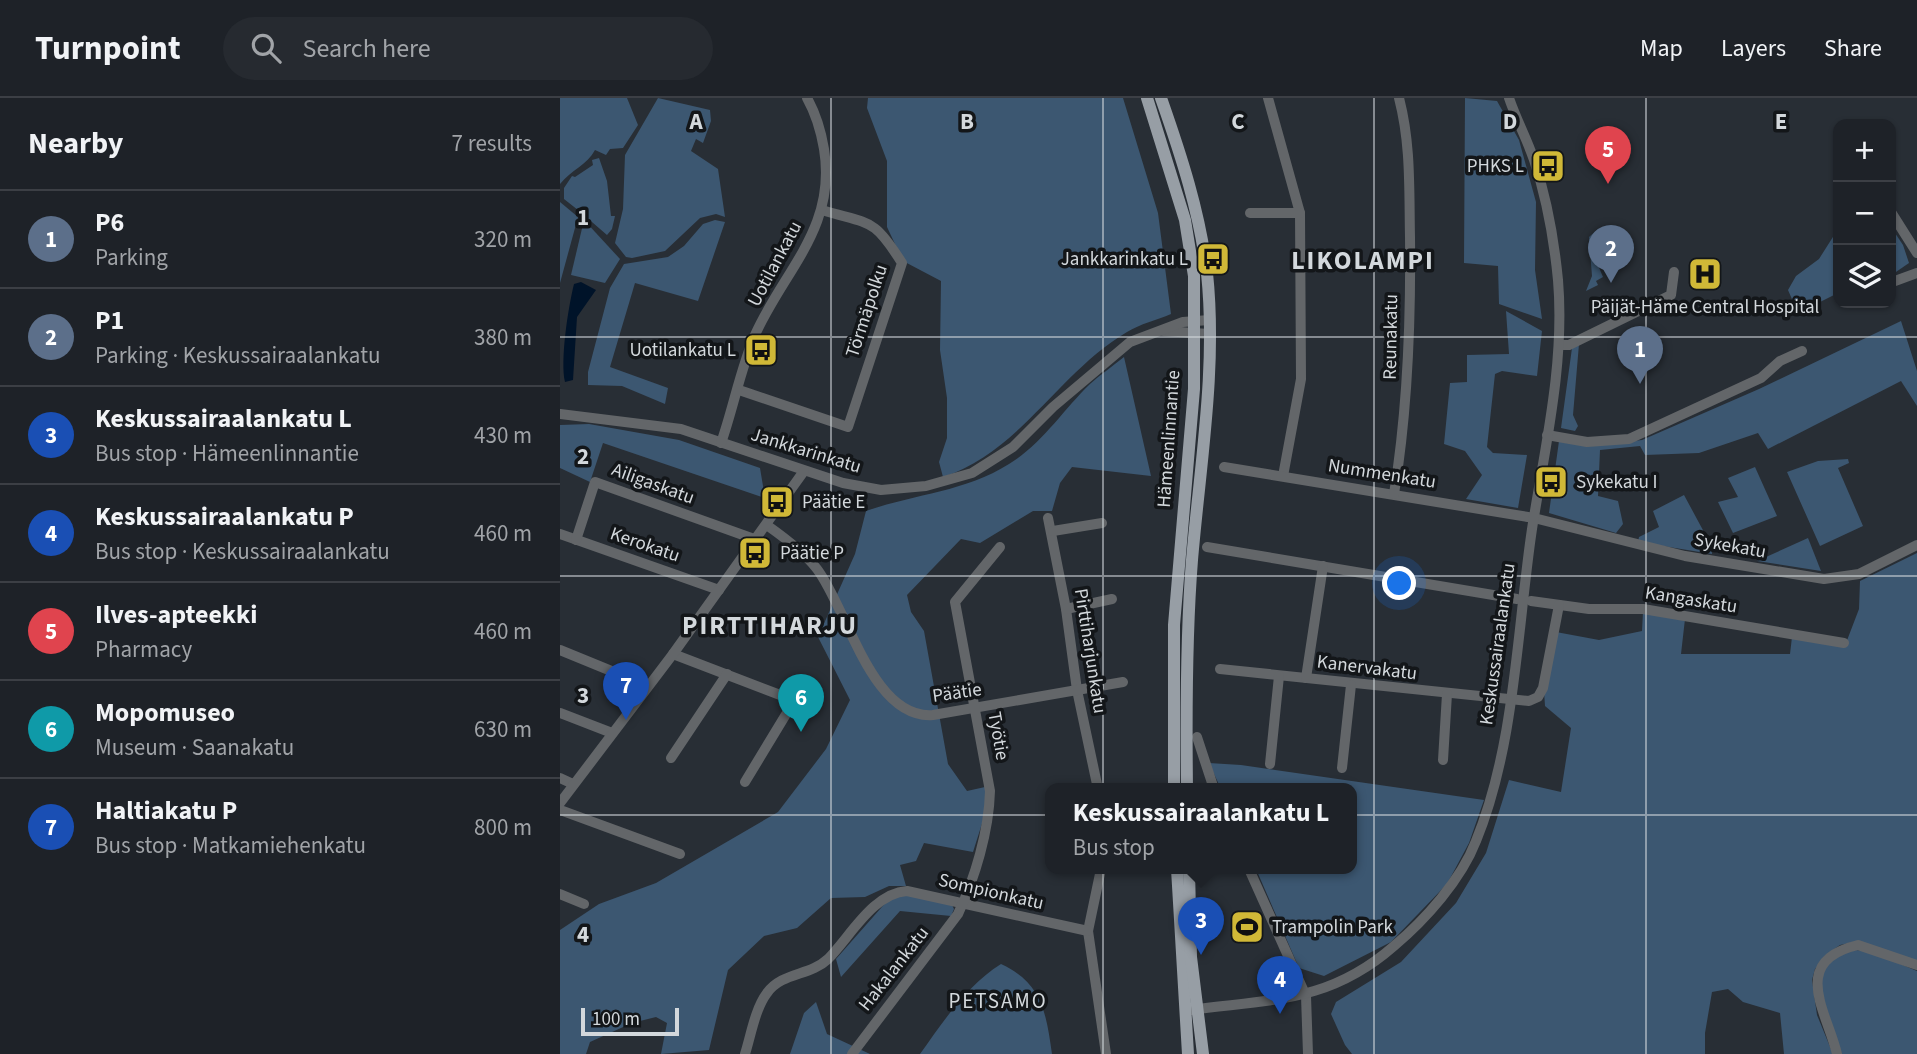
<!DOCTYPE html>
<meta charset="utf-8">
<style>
:root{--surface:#1e2228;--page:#262a30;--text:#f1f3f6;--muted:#a1a4a8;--line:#3c3f45;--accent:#bca0f2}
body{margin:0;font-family:"Source Sans 3",sans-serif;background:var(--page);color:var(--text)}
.controls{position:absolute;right:21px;top:21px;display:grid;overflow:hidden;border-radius:14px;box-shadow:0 2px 5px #0004}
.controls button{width:63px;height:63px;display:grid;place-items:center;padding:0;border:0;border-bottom:2px solid var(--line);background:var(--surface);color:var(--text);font:35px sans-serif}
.scale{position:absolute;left:21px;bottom:18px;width:98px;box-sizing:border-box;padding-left:7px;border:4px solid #d3d8dc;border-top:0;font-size:19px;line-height:24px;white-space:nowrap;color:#d3d8dc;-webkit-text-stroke:5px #131619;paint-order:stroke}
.you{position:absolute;left:840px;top:486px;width:24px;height:24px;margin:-18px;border:5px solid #fff;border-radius:50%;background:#1a73e8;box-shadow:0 0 0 10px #1a73e833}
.badge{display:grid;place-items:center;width:46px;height:46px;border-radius:50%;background:var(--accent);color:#fff;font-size:23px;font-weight:700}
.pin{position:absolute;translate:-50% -58px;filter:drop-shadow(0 2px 4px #0008)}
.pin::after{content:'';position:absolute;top:37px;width:24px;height:21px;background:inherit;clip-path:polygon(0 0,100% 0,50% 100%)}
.popup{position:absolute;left:485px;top:685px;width:312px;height:91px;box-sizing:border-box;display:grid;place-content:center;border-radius:14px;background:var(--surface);filter:drop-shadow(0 2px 5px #0005);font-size:23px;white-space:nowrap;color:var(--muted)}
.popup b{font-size:26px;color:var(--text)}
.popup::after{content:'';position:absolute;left:50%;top:100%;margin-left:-14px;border:14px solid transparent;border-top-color:var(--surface)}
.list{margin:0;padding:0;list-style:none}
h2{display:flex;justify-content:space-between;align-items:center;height:91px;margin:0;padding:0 28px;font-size:30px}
h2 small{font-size:23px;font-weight:400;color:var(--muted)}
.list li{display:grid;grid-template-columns:46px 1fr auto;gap:21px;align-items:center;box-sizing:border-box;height:98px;padding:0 28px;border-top:2px solid var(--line)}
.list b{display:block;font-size:26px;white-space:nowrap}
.list p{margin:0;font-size:23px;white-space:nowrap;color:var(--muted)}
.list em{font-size:23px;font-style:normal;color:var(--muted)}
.icon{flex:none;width:38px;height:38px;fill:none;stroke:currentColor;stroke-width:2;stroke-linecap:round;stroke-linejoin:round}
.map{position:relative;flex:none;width:1357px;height:956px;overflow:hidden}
header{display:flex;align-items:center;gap:42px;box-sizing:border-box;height:98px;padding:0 35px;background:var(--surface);border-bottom:2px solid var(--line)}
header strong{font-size:33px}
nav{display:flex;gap:38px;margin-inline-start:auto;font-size:24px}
.search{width:490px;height:63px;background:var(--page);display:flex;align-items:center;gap:18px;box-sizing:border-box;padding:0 24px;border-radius:38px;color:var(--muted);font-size:26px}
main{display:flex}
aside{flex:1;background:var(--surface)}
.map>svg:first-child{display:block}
.green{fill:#3c5771}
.water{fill:#001329}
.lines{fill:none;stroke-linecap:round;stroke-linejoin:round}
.minor{stroke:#636669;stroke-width:10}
.major{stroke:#979ea5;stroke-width:12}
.grid{fill:none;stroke:#d3d8dc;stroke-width:2;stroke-opacity:0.55}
.labels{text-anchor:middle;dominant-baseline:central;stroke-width:7;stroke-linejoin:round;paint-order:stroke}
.poi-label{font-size:19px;fill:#d3d8dc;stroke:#131619;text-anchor:start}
.street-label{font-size:19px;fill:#d3d8dc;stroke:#131619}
.neighbourhood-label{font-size:21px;letter-spacing:2px;fill:#d3d8dc;stroke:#131619}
.district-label{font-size:26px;font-weight:bold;letter-spacing:2px;fill:#d3d8dc;stroke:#131619}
.grid-label{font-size:23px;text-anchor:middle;font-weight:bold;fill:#d3d8dc;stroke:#131619;stroke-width:7;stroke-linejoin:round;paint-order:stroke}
</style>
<header>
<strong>Turnpoint</strong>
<div class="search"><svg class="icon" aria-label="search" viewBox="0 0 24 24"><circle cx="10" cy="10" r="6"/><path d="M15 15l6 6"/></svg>Search here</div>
<nav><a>Map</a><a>Layers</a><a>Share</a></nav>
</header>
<main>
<aside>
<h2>Nearby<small>7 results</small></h2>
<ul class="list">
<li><span class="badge" style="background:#5c6f8a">1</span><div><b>P6</b><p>Parking</p></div><em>320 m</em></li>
<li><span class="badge" style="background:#5c6f8a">2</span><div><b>P1</b><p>Parking · Keskussairaalankatu</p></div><em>380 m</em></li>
<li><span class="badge" style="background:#1a4fb4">3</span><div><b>Keskussairaalankatu L</b><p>Bus stop · Hämeenlinnantie</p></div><em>430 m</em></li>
<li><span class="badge" style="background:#1a4fb4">4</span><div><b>Keskussairaalankatu P</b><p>Bus stop · Keskussairaalankatu</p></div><em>460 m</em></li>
<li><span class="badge" style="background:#e0444e">5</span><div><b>Ilves-apteekki</b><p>Pharmacy</p></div><em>460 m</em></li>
<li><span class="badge" style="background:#0f9aa8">6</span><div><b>Mopomuseo</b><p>Museum · Saanakatu</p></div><em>630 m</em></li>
<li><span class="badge" style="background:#1a4fb4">7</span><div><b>Haltiakatu P</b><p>Bus stop · Matkamiehenkatu</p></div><em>800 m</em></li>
</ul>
</aside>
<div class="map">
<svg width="1357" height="956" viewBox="0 0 1357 956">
<rect width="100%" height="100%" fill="#282e35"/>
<g class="green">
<path d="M0 0H67L78 27 63 50 50 51 46 57 35 52C27 67 11 72 0 86Z"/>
<path d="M98 0 150 12 151 23 143 45 136 41 131 53 158 71 165 119 156 116 140 120 105 153 72 160 66 159 55 145 63 111 65 57Z"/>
<path d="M308 0H563L598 115 611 216C597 222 580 226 567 234 499 274 460 354 383 379L379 364 387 340V300L380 252 381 183 343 163 327 129V63L307 10Z"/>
<path d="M905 0 937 3 959 42 976 104 975 172 982 221 939 206 938 168 904 165Z"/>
<path d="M39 60 47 83 51 118H55L52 131 47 137 25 118 27 112 23 116 4 101V90L12 78 15 79 33 67 32 62Z"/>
<path d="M0 104 18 119 0 185Z"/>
<path d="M24 122 60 161 45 185 11 177Z"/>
<path d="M155 122 165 124 138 203 75 185 50 269 108 290 105 306 62 288 28 287V274L50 190 64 166 108 159 124 148 143 126Z"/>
<path d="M1331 129 1343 147 1349 165 1333 176Z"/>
<path d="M1038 131 1045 140 1033 146 1039 158 1035 160 1043 179 1036 183 1038 187 1026 193 1032 178 1029 139Z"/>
<path d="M1278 131V195L1238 215 1228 192 1236 178 1259 161Z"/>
<path d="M946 213 982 233 977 278 942 273 935 276 927 349 933 355 967 357 958 410 906 401 922 377 905 353 884 346 890 285 907 284V257L949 256Z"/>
<path d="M1341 223 1357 273V308L1341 283 1208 351 1198 335 1139 355 1085 357 1080 348 1040 352 1038 398 1058 403 1063 426 1056 435 989 415 999 343 1029 348 1082 342 1199 291Z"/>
<path d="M1019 246 1013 317 1018 328 1015 333 1001 330 1012 250Z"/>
<path d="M564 259 591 378 512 369 500 385 492 413H473L420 445 401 441 347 497 351 514 364 533 388 666 407 693 425 689 426 713 413 754 364 745 356 763 340 767 346 788H329L305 799 271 800 237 830 204 838 168 872 149 952 101 956 107 925 96 919 72 925 30 944 26 956H0V832L39 806 96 785 218 714 266 651 290 602 258 539 295 456 306 413C354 396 405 394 449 366 482 346 503 312 530 286 541 276 553 268 564 259Z"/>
<path d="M29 326 119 342 200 370 205 400 43 345 30 384 0 370V327Z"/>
<path d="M1288 361 1289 365 1278 370 1303 428 1260 448 1227 374 1258 363Z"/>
<path d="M1195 369 1217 418 1173 435 1158 404 1178 399 1168 380Z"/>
<path d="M1124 397 1151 447 1152 456 1078 444 1079 439 1099 429 1093 413Z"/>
<path d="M1248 440 1261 473 1197 463Z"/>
<path d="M1357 455V864L1299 843 1280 847 1270 854 1255 871 1252 882 1257 917 1273 956H1224L1220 915 1183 904 1168 891 1152 894 1145 935V956H792L785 947 771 916 776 904 841 864 896 805 926 755 949 682 1001 694 1011 630 985 608 984 593 996 534 1039 542 1082 533 1083 514 1125 521 1121 556H1230L1232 539 1286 545 1299 511 1300 483Z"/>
<path d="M649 665 681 667 924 702 909 745 887 786 831 844 764 878 739 870 696 771H792V691H661Z"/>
<path d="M348 796 392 807 394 811 391 818 340 813 281 879 276 861 328 802Z"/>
<path d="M1296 852 1312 854 1357 873V956H1282C1268 921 1237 863 1296 852Z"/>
<path d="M441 866C482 885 486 914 492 956H360C383 924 407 887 441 866Z"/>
<path d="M256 904 267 936 310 956H230L244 915Z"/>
</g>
<path class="water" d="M21 184 36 192 17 219 13 282 5 284C0 263 8 210 14 186Z"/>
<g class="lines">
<g class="minor">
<path d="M708 0 740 115 741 281 723 378"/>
<path d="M1331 114 1357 155"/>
<path d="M690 115H740"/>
<path d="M1335 183 1357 175"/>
<path d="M603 233 649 236"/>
<path d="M999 247H1009L1111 197 1114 174"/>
<path d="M179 292 288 329 342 165C313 119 311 127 262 112"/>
<path d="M0 316 121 331 283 385 321 392 366 388 412 375 453 349 493 309 570 244 623 224 649 222"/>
<path d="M987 337 1027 344 1069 341 1201 280 1220 263 1242 253"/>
<path d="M161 345C173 311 181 269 195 237 224 172 277 130 264 51 261 33 256 16 247 0"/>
<path d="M664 369 974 420 1125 458 1264 481 1299 476 1357 447"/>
<path d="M834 396C848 310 851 226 850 139 849 91 851 46 839 0"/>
<path d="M488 420 506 511 517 592 538 691"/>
<path d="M208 428C225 440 244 454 257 471 287 510 312 622 373 617L563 584"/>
<path d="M493 433 542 425"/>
<path d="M0 436 159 492"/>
<path d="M16 442 35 384 197 442"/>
<path d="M647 449 957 501"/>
<path d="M971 503 1029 511H1083L1284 545"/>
<path d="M506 511 552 501"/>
<path d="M0 552 88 588"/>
<path d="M113 556 228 600V613L185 684"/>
<path d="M660 571 969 603 978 599 983 590 999 507"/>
<path d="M746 580 763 468"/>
<path d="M0 615 52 635"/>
<path d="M637 639 654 691"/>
<path d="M111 660 167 576"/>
<path d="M883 662 887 596"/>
<path d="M710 666 719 578"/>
<path d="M782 670 791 587"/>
<path d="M0 680 13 686"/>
<path d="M0 705 113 556 244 373"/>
<path d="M0 712 120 756"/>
<path d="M541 771 528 833 546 956"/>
<path d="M689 771 746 898 748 956"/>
<path d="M0 796 24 806"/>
<path d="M631 912C711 901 769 905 834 848 865 822 901 782 916 743 955 648 957 532 972 431 985 349 1005 265 998 182 994 141 987 101 974 62 967 41 956 21 949 0"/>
<path d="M185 956C191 937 195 911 207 895 222 874 250 878 268 861 290 839 313 795 347 793L528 833"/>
<path d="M292 956 398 816C415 780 429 733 430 693L395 504 440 449"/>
<path d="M1277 956C1267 914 1229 863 1298 847L1357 867"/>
</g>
<g class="major">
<path d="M587 0 625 122 634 178V291L614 527V691"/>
<path d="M601 0C621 57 640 115 647 175 657 270 640 367 632 462 626 538 626 614 627 691"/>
<path d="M617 771 628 956"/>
<path d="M629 771 631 859 643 956"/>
</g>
</g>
<path class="grid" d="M271 0V956M543 0V956M814 0V956M1086 0V956M0 239H1357M0 478H1357M0 717H1357"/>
<defs>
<symbol id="bus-square" viewBox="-11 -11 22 22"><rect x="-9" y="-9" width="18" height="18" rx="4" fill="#d0b837" stroke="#131619"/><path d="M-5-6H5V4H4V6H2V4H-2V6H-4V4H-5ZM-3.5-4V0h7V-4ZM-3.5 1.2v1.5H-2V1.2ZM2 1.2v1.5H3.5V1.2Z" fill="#111"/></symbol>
<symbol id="hospital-square" viewBox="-11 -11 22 22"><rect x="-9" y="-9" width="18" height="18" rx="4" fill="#d0b837" stroke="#131619"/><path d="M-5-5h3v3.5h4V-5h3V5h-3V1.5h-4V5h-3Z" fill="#111"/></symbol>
<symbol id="stadium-square" viewBox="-11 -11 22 22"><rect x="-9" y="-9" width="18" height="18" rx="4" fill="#d0b837" stroke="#131619"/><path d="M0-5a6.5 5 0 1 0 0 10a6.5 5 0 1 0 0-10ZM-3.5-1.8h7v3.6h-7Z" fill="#111"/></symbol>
</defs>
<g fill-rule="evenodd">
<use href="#bus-square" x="969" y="49" width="38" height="38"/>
<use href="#bus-square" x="634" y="142" width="38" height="38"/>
<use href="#hospital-square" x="1126" y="157" width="38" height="38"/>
<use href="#bus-square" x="182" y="233" width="38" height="38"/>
<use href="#bus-square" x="972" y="365" width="38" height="38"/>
<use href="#bus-square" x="198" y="385" width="38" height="38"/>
<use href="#bus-square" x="176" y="436" width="38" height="38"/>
<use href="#stadium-square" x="668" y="810" width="38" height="38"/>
</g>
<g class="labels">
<g class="poi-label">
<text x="964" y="68" text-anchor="end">PHKS L</text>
<text x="628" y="161" text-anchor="end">Jankkarinkatu L</text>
<text x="1145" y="209" text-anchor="middle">Päijät-Häme Central Hospital</text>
<text x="176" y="252" text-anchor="end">Uotilankatu L</text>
<text x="1016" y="384">Sykekatu I</text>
<text x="242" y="404">Päätie E</text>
<text x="220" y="455">Päätie P</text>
<text x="712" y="829">Trampolin Park</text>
</g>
<g class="street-label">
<text transform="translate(215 166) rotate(-62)">Uotilankatu</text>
<text transform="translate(307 213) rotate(-72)">Törmäpolku</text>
<text transform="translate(831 239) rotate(-89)">Reunakatu</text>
<text transform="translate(609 341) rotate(-86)">Hämeenlinnantie</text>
<text transform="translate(246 353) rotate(17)">Jankkarinkatu</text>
<text transform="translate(822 376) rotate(9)">Nummenkatu</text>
<text transform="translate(93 386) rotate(20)">Ailigaskatu</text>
<text transform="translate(85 447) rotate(19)">Kerokatu</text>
<text transform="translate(1170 448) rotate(10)">Sykekatu</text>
<text transform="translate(1131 502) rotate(9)">Kangaskatu</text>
<text transform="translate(938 546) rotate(-82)">Keskussairaalankatu</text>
<text transform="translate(530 553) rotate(81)">Pirttiharjunkatu</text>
<text transform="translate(807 570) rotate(7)">Kanervakatu</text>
<text transform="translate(397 595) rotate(-8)">Päätie</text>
<text transform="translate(438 638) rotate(80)">Työtie</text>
<text transform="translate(431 794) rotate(13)">Sompionkatu</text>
<text transform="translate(334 871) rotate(-52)">Hakalankatu</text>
</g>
<g class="neighbourhood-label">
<text x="438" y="903">PETSAMO</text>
</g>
<g class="district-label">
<text x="803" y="162">LIKOLAMPI</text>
<text x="210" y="527">PIRTTIHARJU</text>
</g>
</g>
<g class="grid-label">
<text x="136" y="31">A</text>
<text x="407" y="31">B</text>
<text x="678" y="31">C</text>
<text x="950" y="31">D</text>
<text x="1221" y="31">E</text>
<text x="23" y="127">1</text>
<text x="23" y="366">2</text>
<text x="23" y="605">3</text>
<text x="23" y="844">4</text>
</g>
</svg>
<div class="controls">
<button>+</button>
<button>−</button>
<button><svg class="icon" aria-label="layers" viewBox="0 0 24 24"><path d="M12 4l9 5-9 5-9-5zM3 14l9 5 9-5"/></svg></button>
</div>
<div class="scale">100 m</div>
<div class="you"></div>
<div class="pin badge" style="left:1080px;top:286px;background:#5c6f8a">1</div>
<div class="pin badge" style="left:1051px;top:185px;background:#5c6f8a">2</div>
<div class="pin badge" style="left:641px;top:857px;background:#1a4fb4">3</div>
<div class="popup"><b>Keskussairaalankatu L</b>Bus stop</div>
<div class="pin badge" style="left:720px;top:916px;background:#1a4fb4">4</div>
<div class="pin badge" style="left:1048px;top:86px;background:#e0444e">5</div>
<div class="pin badge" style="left:241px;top:634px;background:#0f9aa8">6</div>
<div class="pin badge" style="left:66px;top:622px;background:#1a4fb4">7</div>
</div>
</main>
